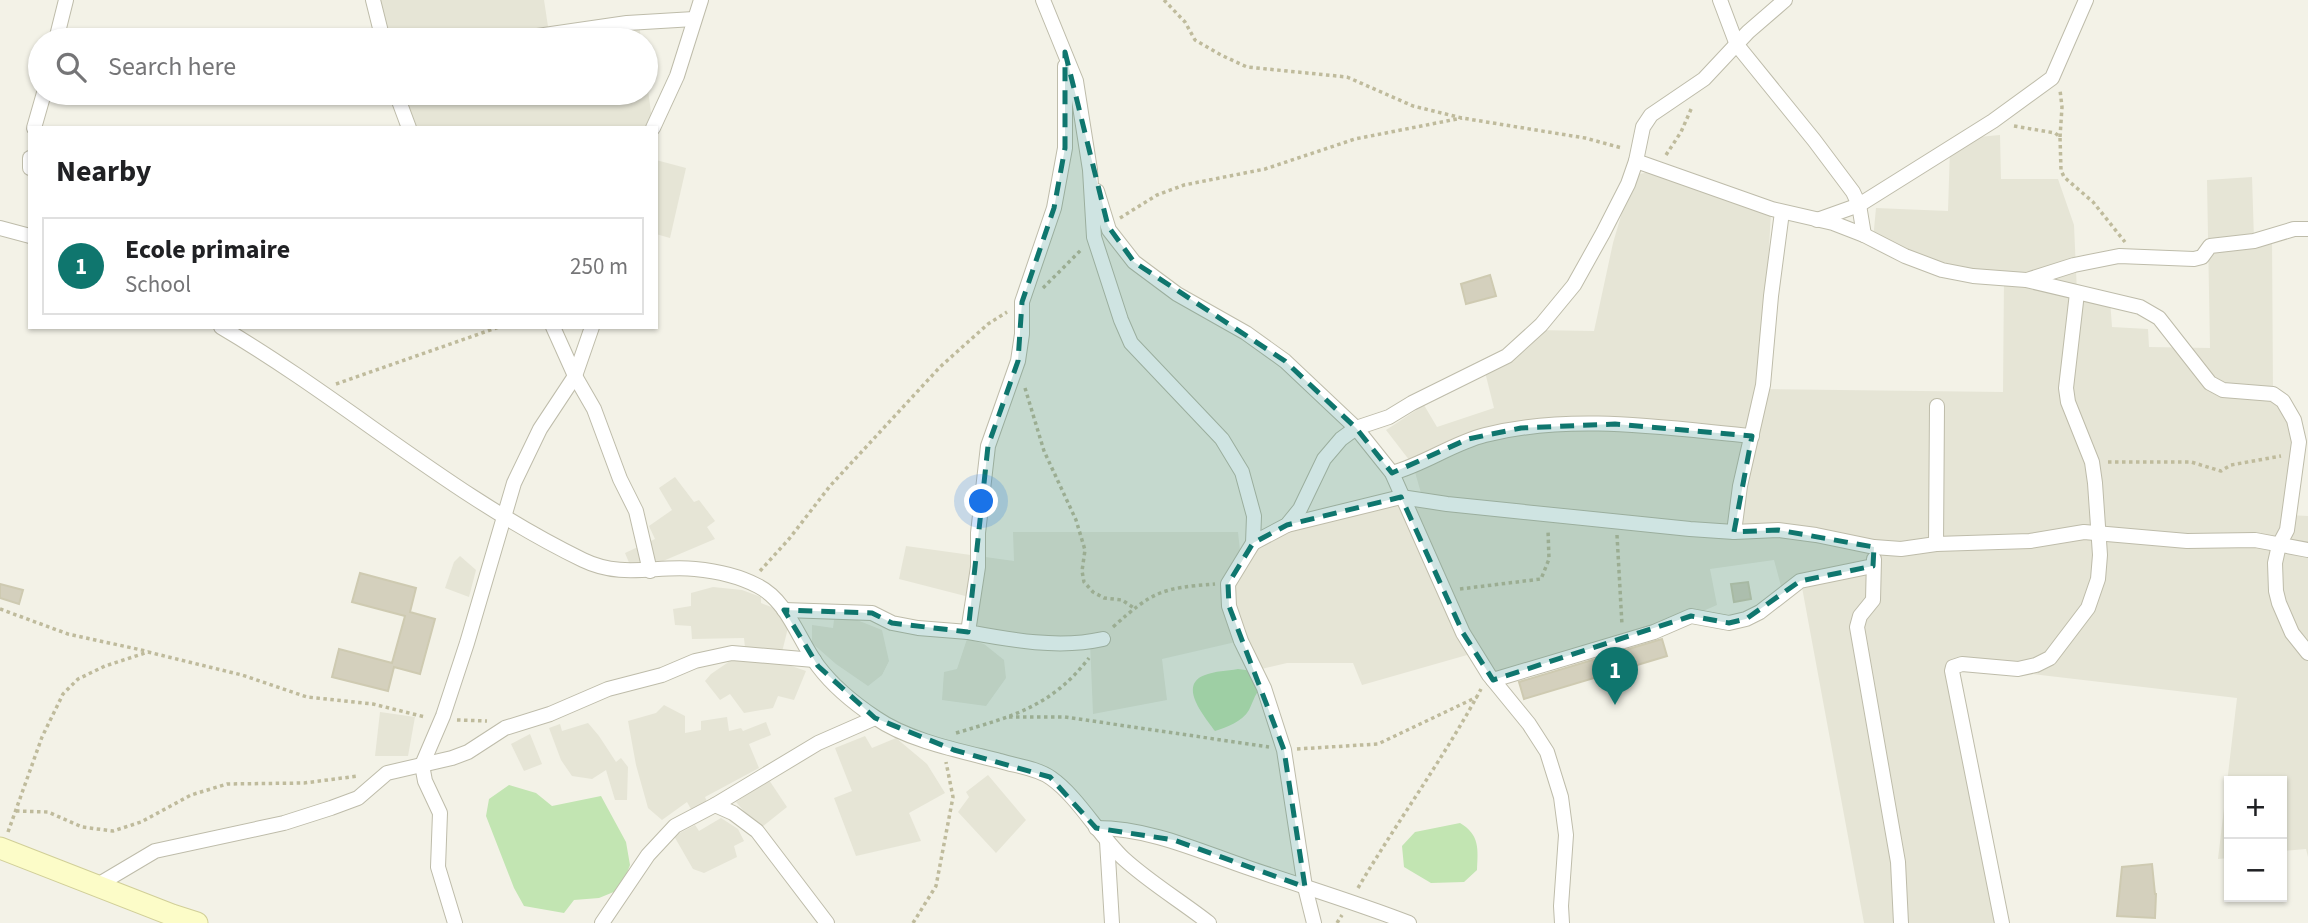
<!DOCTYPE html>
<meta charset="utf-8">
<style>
:root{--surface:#fff;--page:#f2f2f2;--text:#202124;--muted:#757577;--line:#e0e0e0;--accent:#0f766e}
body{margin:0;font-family:"Source Sans 3",sans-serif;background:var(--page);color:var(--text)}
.controls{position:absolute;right:21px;bottom:21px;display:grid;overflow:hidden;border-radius:0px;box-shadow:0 2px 5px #0004}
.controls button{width:63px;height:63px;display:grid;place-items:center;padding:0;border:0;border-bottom:2px solid var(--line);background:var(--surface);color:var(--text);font:35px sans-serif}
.you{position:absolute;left:982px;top:502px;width:24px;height:24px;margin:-18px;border:5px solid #fff;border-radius:50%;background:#1a73e8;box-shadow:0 0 0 10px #1a73e833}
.badge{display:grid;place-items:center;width:46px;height:46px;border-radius:50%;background:var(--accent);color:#fff;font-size:23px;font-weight:700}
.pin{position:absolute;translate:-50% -58px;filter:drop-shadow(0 2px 4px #0008)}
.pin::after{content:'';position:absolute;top:37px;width:24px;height:21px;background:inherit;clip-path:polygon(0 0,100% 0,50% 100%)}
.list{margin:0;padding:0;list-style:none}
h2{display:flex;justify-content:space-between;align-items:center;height:91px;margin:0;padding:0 28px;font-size:30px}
h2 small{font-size:23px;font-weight:400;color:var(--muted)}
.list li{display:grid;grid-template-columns:46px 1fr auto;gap:21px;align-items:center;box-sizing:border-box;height:98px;margin:0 14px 14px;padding:0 14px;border:2px solid var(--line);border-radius:0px}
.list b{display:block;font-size:26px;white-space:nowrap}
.list p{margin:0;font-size:23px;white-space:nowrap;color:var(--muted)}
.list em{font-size:23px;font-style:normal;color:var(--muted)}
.icon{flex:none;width:38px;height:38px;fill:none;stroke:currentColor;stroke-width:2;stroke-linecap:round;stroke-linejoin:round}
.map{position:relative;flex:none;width:2308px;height:923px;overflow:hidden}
.search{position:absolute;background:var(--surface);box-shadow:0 2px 5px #0004;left:28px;top:28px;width:630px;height:77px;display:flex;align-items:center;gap:18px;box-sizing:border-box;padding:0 24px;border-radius:38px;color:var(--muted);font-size:26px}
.panel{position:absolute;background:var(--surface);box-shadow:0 2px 5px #0004;left:28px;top:126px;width:630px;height:203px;border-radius:0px}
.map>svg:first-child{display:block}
.residential{fill:#e6e5d6}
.green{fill:#c2e5b2}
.building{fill:#d4d0bd;stroke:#cecab1;stroke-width:2}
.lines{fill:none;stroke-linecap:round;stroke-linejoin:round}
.street-casing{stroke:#bebcaa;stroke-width:16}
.secondary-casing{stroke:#d1cf98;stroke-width:23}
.path{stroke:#bfbb9c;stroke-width:3.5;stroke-dasharray:3.5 3.5;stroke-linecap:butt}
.street{stroke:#fff;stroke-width:14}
.secondary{stroke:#fcfcc8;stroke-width:21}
.marked{fill:#0f766e;fill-opacity:0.2;stroke:#0f766e;stroke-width:5;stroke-dasharray:14 9;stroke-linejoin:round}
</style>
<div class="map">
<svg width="2308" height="923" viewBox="0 0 2308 923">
<rect width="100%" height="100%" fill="#f3f2e7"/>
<g class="residential">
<path d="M370 0H544L549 33 639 23 641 40H379Z"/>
<path d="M646 74 653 128H406L391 93H646Z"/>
<path d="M2000 135 2001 179H2058L2074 225 2077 293 2110 300 2112 327 2148 329 2149 347 2210 348 2207 180 2252 177 2254 240 2272 237 2273 394 2294 420 2289 515 2308 516V857L2306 849 2282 851V781H2229V858L2218 859 2237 698 1956 665 2004 923H1864L1801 582 1781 586 1774 560 1710 569 1717 605 1654 632 1493 680 1474 653 1362 685 1353 663H1287L1253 671 1240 641 1162 659 1167 700 1093 714 1090 642 968 632 973 598 899 579 906 546 1014 561 1013 532H1238L1241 560 1287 525 1423 500 1413 465 1386 430 1424 405 1437 427 1494 408 1484 368 1535 330 1594 331 1613 243 1633 175 1661 170 1771 213 1761 389 2003 392 2004 279 1973 276 1873 240 1876 208 1948 211 1950 148 1967 138Z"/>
<path d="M656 160 686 168 670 238 656 234Z"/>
<path d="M675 477 694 502 699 500 715 521 707 527 715 539 656 564 630 565 625 553 655 539 649 526 672 510 659 488Z"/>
<path d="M460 556 476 570 469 597 445 588 454 562Z"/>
<path d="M713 587 742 590 761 597V603L774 608 789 624 782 652 745 648 744 638 692 639 691 626 675 625 673 609 691 606V593Z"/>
<path d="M852 618 882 630 889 661 882 675 868 686 836 664 812 643V625L833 628 834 620Z"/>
<path d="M967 639 984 644 1004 660 1006 678 986 706 942 700 944 672 957 669Z"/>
<path d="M746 658 774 660 806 671 794 700 778 696 773 708 744 713 730 694 720 700 705 681 711 674 730 661Z"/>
<path d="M664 705 685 716V733L701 730V721L727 717 729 731 741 728 743 731 766 722 771 735 749 744 759 768 705 797 708 804 691 809 687 802 662 820 648 808 636 765 628 721 656 713Z"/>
<path d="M380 712 415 717 408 756H375Z"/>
<path d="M588 723 599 736 616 762 621 758 628 767 627 800H615L606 770 592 779 572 776 561 760 549 728 560 724 562 731Z"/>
<path d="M530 734 542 764 524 771 511 744Z"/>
<path d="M865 736 872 748 896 738 927 764 945 793 909 813 921 841 856 856 834 798 852 791 835 748Z"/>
<path d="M988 775 1026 820 996 853 958 812 969 797 966 792Z"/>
<path d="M769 780 787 807 762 827 753 822 736 802Z"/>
<path d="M721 818 738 829 744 841 734 846 737 857 704 873 693 869 674 836 695 825 699 831Z"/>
</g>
<g class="green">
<path d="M1238 669 1253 671 1260 689C1254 696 1253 702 1249 710 1242 722 1227 727 1215 731 1205 717 1177 685 1205 675 1215 671 1227 671 1238 669Z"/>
<path d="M509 785 536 793 552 806 601 796 626 842 630 865 621 889 599 898 574 900 564 913 524 906 514 888 486 816 489 799Z"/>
<path d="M1460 823C1480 835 1478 849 1477 870L1464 882 1431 883 1404 867 1402 846 1415 832Z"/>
</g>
<g class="building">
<path d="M1490 275 1496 296 1466 304 1461 284Z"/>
<path d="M360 573 416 588 410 612 435 619 420 674 394 667 388 691 332 677 339 649 392 663 405 616 352 602Z"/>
<path d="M1748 582 1751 599 1734 602 1731 584Z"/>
<path d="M0 584 23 590 19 604 0 598Z"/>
<path d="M1662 639 1667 656 1524 699 1519 682Z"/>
<path d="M2152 864 2155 894H2156L2155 918 2117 916 2122 867Z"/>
</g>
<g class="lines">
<defs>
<g id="street">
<path d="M373 0 383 40"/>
<path d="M1043 0 1076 81 1090 170 1094 237 1121 320 1131 343 1222 439 1242 472 1254 516 1253 543 1228 584 1229 606 1241 641 1264 688 1284 750 1305 887 1314 923"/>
<path d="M1720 0 1737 45 1814 140 1853 192 1859 205 1864 235"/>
<path d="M56 40 66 0"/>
<path d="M510 40 627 23 694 19"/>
<path d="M1065 66V148L1054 208 1022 302V334L1018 361 988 446 978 533V567L968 632C1011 640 1059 649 1103 639"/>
<path d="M396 93 409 128"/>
<path d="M34 128 44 93"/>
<path d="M653 128 677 76 701 0"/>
<path d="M30 158V168"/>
<path d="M1636 161 1772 209 1833 223 1864 235 1905 256 1942 270 1973 276 2026 280 2140 307 2159 318 2210 383 2223 390 2273 394 2283 401 2294 420 2299 442 2287 530 2279 545 2275 563 2276 591 2279 603 2292 633 2308 653"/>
<path d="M1097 191 1109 230 1134 262 1177 294 1246 333 1285 361 1356 428 1392 473 1463 633 1489 675 1529 724 1547 752 1561 797 1566 835 1561 906 1562 923"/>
<path d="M1817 220 1859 205 1993 121 2052 78 2086 0"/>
<path d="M0 228 30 236"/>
<path d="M2027 280 2074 265 2119 256 2194 259 2202 257 2210 246 2254 241 2294 229H2308"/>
<path d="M221 327C345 400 453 497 583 560 622 579 656 565 695 569 717 571 739 576 758 586 788 601 799 641 818 666 833 686 855 704 876 718 909 741 961 751 1000 761 1016 766 1037 768 1051 778 1077 796 1099 835 1123 858 1149 882 1181 901 1209 923"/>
<path d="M553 327 575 376 594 409 620 479 636 511 650 571"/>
<path d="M1392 473C1425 464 1453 443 1485 435 1572 413 1665 428 1752 436"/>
<path d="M1287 525 1401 497 1447 504 1690 529 1734 532 1778 530 1816 535 1874 547 1901 549 1936 544 2030 541 2084 532 2187 541 2255 540 2308 550"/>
<path d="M1734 532 1740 486 1763 385 1771 296 1782 212"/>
<path d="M1253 543 1287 525 1300 509 1324 459 1341 439 1356 428 1389 417 1412 403 1507 356 1541 325 1574 285 1603 233 1628 184 1636 161 1643 127 1651 115 1704 79 1748 32 1785 0"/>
<path d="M1936 544 1937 406"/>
<path d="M1874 559 1873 600 1860 616 1857 627 1898 862 1901 923"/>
<path d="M784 610 872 613 892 623 918 628 968 632"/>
<path d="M1493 680 1654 632 1691 616 1729 623 1746 619 1760 612 1800 581 1873 566"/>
<path d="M715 805 733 813 757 831 827 923"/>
<path d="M1096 828C1149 828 1197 850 1246 867 1301 886 1355 902 1409 923"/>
<path d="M1107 841 1112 923"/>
<path d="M96 886 155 851 284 823 331 808 358 798 387 773 452 758 468 752 505 728 550 714 608 689 662 675 695 661 732 653 814 660"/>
<path d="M455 923 438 867 440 813 425 781 422 765 443 716 467 643 514 483 540 429 575 376 592 327"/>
<path d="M602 923 648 855 675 826 715 805 818 743 875 718"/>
<path d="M2002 923 1952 671 1953 667 1962 664 2018 669 2036 665 2050 658 2088 608 2098 579 2100 555 2095 483 2092 462 2068 402 2066 388 2077 293"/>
</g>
<path id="secondary" d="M0 848 172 915 197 923"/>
</defs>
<use href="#street" class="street-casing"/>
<use href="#secondary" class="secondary-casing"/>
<g class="path">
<path d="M1164 0 1185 22 1195 40 1221 55 1247 67 1347 77 1413 106 1462 118 1585 138 1622 148"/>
<path d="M2014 126 2055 133 2060 137 2061 170 2064 177 2093 202 2125 242"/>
<path d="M2060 137 2062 107 2060 90"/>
<path d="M1666 155 1681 132 1692 107"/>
<path d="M1120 218 1157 195 1184 185 1265 169 1355 139 1462 118"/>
<path d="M1043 288 1082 249"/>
<path d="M336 384 499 327"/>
<path d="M1025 388 1044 451 1076 520 1085 550 1082 571 1084 582 1093 592 1104 598 1122 600 1134 608"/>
<path d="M2108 462H2191L2221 471 2231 465 2281 456"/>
<path d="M1617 535 1622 625"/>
<path d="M760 571 789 539 830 486 940 367 988 324 1007 312"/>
<path d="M1460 589 1541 579 1549 559 1548 530"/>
<path d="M0 609 68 634 146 651"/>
<path d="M1113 627C1153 591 1162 588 1215 584"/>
<path d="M1009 717H1065L1269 747"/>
<path d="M457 720 487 721"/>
<path d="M956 733C1013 716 1051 707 1089 658"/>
<path d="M1297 749 1378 744 1477 697"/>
<path d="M16 811 48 812 82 827 113 831 141 822 191 795 227 784 304 783 358 776"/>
<path d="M8 832 42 737 63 694 78 679 105 666 148 652 242 675 307 697 373 704 425 717"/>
<path d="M1358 888C1398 820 1444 758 1481 689"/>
<path d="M913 923 936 886 953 797 946 762"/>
<path d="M1337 923 1342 915"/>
</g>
<use href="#street" class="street"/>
<use href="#secondary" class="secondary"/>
</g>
<path class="marked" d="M1065 52 1108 226 1134 262 1285 361 1356 428 1392 473 1468 439 1521 428 1615 424 1752 436 1734 532 1778 530 1874 547 1873 566 1800 581 1746 619 1729 623 1691 616 1493 680 1463 633 1401 497 1287 525 1253 543 1228 584 1229 606 1284 750 1305 887 1174 840 1096 828 1050 777 954 750 875 718 818 666 784 610 872 613 892 623 968 632 988 446 1018 361 1022 302 1054 208 1065 148Z"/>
</svg>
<div class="controls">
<button>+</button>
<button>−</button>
</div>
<div class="you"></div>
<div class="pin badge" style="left:1615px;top:705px">1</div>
<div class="search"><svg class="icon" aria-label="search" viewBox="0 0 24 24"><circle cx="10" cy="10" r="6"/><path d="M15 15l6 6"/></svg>Search here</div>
<section class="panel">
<h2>Nearby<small></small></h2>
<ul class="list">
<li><span class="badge">1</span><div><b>Ecole primaire</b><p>School</p></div><em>250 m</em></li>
</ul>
</section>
</div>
